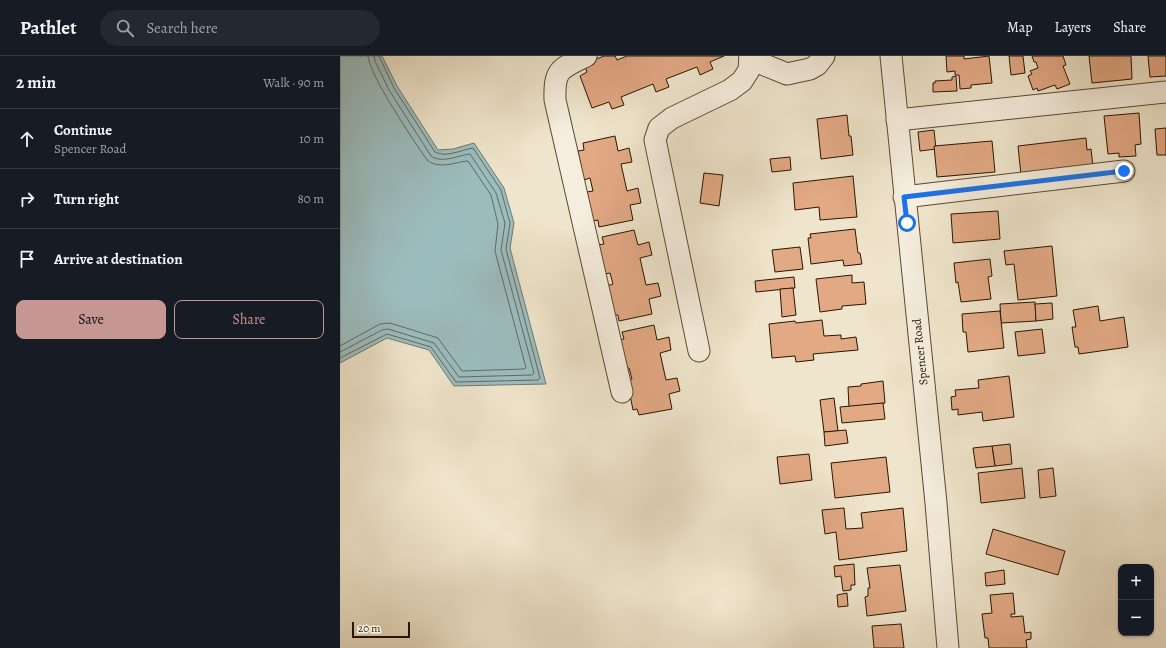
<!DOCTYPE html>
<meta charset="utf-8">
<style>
:root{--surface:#171b24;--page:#242831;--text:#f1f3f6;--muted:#9ea1a6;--line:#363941;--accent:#c59692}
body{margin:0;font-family:Alegreya,serif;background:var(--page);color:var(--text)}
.controls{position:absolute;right:12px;bottom:12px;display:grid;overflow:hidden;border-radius:8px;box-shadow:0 1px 3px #0004}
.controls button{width:36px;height:36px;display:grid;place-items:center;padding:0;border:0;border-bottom:1px solid var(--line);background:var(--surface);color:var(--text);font:20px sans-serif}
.scale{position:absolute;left:12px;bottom:10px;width:58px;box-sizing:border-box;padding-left:4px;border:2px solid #2a1500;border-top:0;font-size:11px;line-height:14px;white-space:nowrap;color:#2a1500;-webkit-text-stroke:3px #f5eede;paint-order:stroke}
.stop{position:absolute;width:12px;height:12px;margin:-9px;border:3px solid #1a73e8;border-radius:50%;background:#fff}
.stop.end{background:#1a73e8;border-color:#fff;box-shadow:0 1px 4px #0008}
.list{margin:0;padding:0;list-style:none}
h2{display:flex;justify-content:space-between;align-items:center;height:52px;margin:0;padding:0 16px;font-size:17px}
h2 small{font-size:13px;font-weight:400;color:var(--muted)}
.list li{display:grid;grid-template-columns:26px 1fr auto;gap:12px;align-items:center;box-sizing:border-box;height:60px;padding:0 16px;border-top:1px solid var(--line)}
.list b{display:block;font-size:15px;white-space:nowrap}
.list p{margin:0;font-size:13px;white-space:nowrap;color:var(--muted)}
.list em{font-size:13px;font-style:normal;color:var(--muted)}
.actions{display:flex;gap:8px;padding:12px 16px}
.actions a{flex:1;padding:9px 0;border:1px solid var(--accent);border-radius:8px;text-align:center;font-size:14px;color:var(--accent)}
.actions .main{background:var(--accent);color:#111}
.icon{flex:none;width:22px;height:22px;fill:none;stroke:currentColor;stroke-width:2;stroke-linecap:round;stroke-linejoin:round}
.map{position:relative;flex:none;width:826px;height:592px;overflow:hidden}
header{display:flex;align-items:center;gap:24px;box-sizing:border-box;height:56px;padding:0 20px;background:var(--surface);border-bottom:1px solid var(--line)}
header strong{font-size:19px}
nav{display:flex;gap:22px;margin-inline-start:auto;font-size:14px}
.search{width:280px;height:36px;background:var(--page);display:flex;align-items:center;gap:10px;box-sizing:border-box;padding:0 14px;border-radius:22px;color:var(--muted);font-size:15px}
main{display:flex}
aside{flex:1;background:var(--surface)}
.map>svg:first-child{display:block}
.water{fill:#9cbdbf;stroke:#6e7a73}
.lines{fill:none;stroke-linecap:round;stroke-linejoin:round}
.shore{stroke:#636960;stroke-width:1}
.building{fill:#e2a985;stroke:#2a1500}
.minor-casing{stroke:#5b4933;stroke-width:23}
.minor{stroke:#f5eede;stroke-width:21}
.route{stroke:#1a73e8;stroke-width:5}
.labels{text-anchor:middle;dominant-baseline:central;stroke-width:3.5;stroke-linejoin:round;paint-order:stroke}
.street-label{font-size:12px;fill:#2a1500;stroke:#f5eede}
</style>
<header>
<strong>Pathlet</strong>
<div class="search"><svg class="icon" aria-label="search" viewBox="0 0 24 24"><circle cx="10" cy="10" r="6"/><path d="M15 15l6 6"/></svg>Search here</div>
<nav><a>Map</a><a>Layers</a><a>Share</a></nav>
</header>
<main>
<aside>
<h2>2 min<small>Walk · 90 m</small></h2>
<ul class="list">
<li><svg class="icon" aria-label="ahead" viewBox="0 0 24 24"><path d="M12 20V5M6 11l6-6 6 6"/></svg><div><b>Continue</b><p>Spencer Road</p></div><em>10 m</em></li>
<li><svg class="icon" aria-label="right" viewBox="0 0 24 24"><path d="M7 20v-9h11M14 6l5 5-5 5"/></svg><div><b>Turn right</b></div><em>80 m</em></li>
<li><svg class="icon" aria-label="arrive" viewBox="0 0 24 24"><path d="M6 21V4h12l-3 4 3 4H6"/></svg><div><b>Arrive at destination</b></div></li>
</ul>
<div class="actions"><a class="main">Save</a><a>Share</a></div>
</aside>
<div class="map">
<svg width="826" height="592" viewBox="0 0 826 592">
<rect width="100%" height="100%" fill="#efe5cc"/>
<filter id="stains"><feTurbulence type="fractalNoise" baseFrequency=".005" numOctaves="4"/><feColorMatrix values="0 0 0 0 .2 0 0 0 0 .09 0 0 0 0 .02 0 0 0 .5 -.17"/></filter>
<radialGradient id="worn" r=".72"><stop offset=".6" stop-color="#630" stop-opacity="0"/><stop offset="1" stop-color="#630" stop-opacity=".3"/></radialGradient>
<path class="water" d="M0 0H42L57 30 98 94 113 93 134 87 164 132 174 167 170 192 206 328 114 330 89 294 47 282 0 307Z"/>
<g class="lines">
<g class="shore">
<path d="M0 290 40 268 50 267 98 282 122 315 184 313 186 312 155 195 158 168 151 139 128 105C115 106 99 114 87 104 74 85 29 19 28 0"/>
<path d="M0 296 42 274 48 273 94 287 119 321 192 319 194 317 161 194 165 167 156 137 130 98C119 99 102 108 91 100L49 34 35 5 34 0"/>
<path d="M0 302 47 278 91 291 116 326 198 324 200 322 166 193 170 167 161 134 133 92C121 94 106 102 95 96L54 32 39 0"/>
</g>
</g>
<g class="building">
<path d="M264 0H275L277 4 287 0H384L370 6 373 13 360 19 357 11 326 23 329 31 316 36 313 28 281 41 284 49 272 53 269 46 252 52 240 20 247 16 244 8Z"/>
<path d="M606 0H624V3L649 0 652 27 631 29V32L620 33 619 19H615V15L607 16Z"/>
<path d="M669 0H683L685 17 671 19Z"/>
<path d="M692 0H723L726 9 723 10 730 28 717 33 715 29 698 35 697 32 693 34 688 20 692 18 690 15 698 12 696 6H694Z"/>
<path d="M749 0H791L792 23 752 27Z"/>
<path d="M808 0H826V20L810 21Z"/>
<path d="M616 20 617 35 593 36V27H595V25L612 24V21Z"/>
<path d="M799 57 801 88 795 89 796 100 779 101V97L768 98 764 60Z"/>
<path d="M507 59 509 80H511L513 99 481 103 477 63Z"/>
<path d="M826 72V99H817L815 73Z"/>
<path d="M594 74 596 93 580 95 578 76Z"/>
<path d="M275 80 278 95 289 92 292 106 281 108 287 135 298 132 301 147 290 149 293 164 259 171 258 164 253 165 247 136 253 135 250 122 244 124 238 95 244 94 243 87Z"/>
<path d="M746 82 747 94 751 93 753 111 681 119 678 90Z"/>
<path d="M652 85 655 116 597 121 594 90Z"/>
<path d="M450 101 451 114 432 116 430 103Z"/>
<path d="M364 117 383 119 379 150 360 147Z"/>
<path d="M513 120 517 161 480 164 479 151 455 154 453 127Z"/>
<path d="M658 155 660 183 613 187 611 158Z"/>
<path d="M515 173 518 197H520L522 208 504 210 503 204 471 208 468 182H471L470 178Z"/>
<path d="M294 174 298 189 309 186 312 199 300 202 306 229 318 227 321 240 309 243 312 258 279 265 278 259H273L267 230 273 228 270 217 265 218 258 189 264 188 262 181Z"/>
<path d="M712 190 717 240 678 244 674 208 666 209 664 195Z"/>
<path d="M460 191 463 213 435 216 432 194Z"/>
<path d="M650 203 652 220 648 221 651 243 621 246 618 226 616 227 614 207Z"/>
<path d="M512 219V227L524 226 526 248 502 250V253L480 256 476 223Z"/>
<path d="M454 221 455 232 416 236 415 225Z"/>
<path d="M453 232 456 259 442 261 440 233Z"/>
<path d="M695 246 696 265 661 267 660 248Z"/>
<path d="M712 247 713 263 696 265 695 248Z"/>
<path d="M758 250 760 265 784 261 788 291 739 298 738 291H735L732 271H736L733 254Z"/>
<path d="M660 255 664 292 628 296 626 276H623L622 258Z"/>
<path d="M482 264 484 280 501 279V283L516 281 518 294 473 298 474 304 456 306 455 300 432 302 429 268 455 265 456 267Z"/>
<path d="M314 269 317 284 329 281 331 294 320 297 326 324 337 322 340 335 329 338 332 353 299 359 297 353 293 354 287 324 292 323 289 312 284 313 278 284 284 283 282 276Z"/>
<path d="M702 273 705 297 678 300 675 276Z"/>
<path d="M669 320 674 361 643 365 642 356 618 359V353L612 354 611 341 616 340 615 334 639 332 638 324Z"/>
<path d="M543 325 545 347 509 351 508 331 521 330V328Z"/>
<path d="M494 342 498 375 484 376 480 344Z"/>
<path d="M543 347 545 363 502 367 500 351Z"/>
<path d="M506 374 508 387 485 390 484 376Z"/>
<path d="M670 388 672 408 655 410 652 390Z"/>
<path d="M652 390 655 410 636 412 633 392Z"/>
<path d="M469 398 472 424 440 428 437 401Z"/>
<path d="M546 401 550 436 495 442 491 407Z"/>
<path d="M682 412 685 442 641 447 638 417Z"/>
<path d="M713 412 716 440 700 442 698 414Z"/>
<path d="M504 452 506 473 523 472 521 457 563 452 567 495 499 504 496 476 485 478 482 454Z"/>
<path d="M653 473 725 495 718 519 646 498Z"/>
<path d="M514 508 515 529H511V534L503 535 501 520 495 521 494 510Z"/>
<path d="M560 509 566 555 527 560 525 541 528 540V532H530L527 512Z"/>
<path d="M664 514 665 528 646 530 645 517Z"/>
<path d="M507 537 508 550 498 551 497 539Z"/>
<path d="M673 537 675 558H671V561L683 560 685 577 691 576V583L686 584 687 592H649L648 582H645L642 558 652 557 650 539Z"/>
<path d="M561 568 564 592H534L532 570Z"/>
</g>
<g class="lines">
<defs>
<g id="minor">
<path d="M246 0C220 13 214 13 215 44L282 336"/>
<path d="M551 0 596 447 608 592"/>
<path d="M410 3 447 18 470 13 477 9 484 0"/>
<path d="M557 64 826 36"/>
<path d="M564 141 784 115"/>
<path d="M359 295 315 84 319 72 332 62 390 34 402 25 409 14 410 0"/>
</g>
</defs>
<use href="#minor" class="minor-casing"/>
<use href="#minor" class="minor"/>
</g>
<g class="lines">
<path class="route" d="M567 167 564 141 784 115"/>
</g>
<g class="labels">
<g class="street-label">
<text transform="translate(580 296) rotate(-96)">Spencer Road</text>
</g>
</g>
<rect width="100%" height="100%" filter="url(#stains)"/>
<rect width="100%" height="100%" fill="url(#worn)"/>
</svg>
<div class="controls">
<button>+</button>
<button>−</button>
</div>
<div class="scale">20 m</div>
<div class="stop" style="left:567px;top:167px"></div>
<div class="stop end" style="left:784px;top:115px"></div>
</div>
</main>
